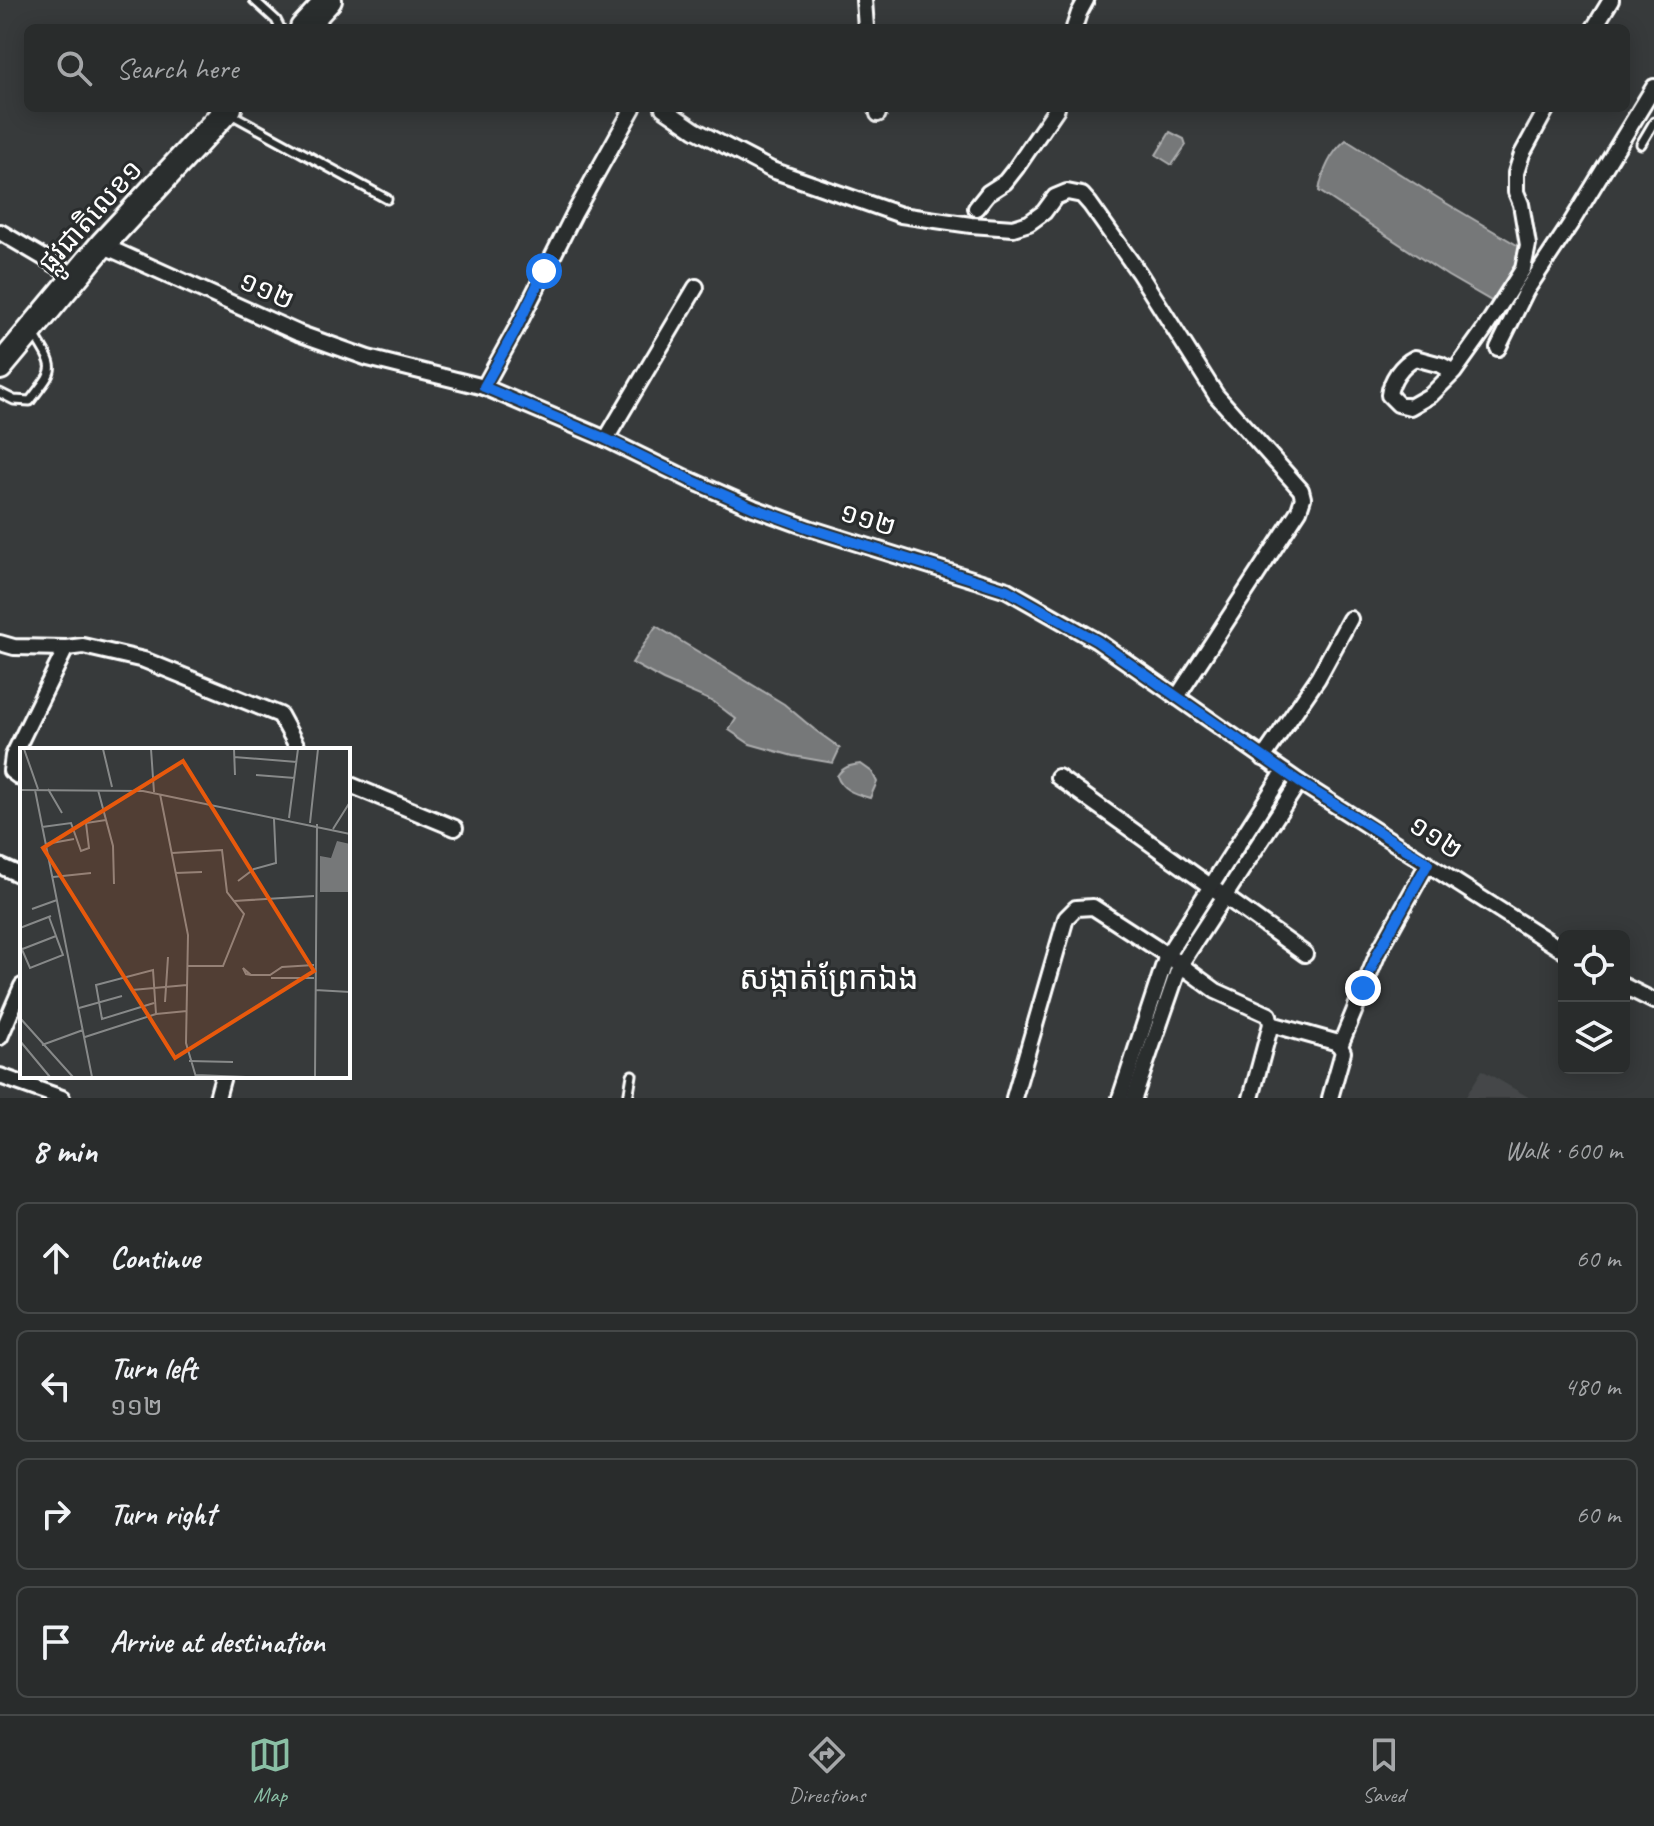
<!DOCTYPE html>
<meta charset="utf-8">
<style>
:root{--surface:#292c2c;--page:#313434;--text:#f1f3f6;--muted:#a5a7a9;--line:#454848;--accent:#8abfa5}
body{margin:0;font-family:Caveat,"Noto Sans Khmer",sans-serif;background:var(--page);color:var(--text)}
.controls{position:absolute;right:24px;bottom:24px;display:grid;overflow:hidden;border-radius:12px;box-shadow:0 4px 20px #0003}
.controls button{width:72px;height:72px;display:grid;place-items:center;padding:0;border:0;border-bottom:2px solid var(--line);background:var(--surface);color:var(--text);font:40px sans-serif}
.stop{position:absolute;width:24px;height:24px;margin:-18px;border:6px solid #1a73e8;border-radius:50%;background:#fff}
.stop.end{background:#1a73e8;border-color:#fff;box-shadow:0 2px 8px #0008}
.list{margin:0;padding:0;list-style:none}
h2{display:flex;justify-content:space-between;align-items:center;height:104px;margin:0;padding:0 32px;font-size:34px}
h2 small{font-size:26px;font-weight:400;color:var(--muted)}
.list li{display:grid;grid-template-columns:52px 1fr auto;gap:24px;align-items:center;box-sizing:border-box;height:112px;margin:0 16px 16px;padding:0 16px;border:2px solid var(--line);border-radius:12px}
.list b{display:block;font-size:30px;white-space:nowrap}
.list p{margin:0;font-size:26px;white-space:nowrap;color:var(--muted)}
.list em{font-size:26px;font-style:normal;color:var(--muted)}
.icon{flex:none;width:44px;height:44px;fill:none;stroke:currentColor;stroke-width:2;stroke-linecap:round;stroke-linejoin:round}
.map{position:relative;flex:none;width:1654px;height:1098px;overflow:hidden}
.search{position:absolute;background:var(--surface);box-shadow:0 4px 20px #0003;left:24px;right:24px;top:24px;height:88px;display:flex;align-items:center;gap:20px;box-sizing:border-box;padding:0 28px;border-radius:12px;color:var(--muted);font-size:30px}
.sheet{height:616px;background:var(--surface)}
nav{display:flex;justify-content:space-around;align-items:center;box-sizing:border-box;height:112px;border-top:2px solid var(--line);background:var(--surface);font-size:22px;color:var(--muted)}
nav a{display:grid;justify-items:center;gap:4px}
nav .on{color:var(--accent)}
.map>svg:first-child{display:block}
.built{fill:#444748}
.water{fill:#767879;stroke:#adaeaf;stroke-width:2}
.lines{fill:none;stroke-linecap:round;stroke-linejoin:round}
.service-casing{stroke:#fff;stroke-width:13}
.minor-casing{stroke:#fff;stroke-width:20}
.trunk-casing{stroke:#fff;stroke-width:30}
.service{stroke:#2a2d2e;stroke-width:7}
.minor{stroke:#2a2d2e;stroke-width:14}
.trunk{stroke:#2a2d2e;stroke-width:24}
.route{stroke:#1a73e8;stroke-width:10}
.labels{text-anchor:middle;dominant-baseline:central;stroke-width:6;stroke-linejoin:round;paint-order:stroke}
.street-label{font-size:28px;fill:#fff;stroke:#2a2d2e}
.quarter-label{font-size:32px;fill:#fff;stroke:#2a2d2e}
.inset-road{fill:none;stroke:#878989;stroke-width:2}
.view{fill:#e8590c;fill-opacity:0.15;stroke:#e8590c;stroke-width:4}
.inset-edge{fill:none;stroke:#fff;stroke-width:4}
</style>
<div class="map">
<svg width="1654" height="1098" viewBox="0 0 1654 1098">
<rect width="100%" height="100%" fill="#373a3b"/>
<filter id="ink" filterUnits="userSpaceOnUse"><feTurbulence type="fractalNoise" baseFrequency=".0125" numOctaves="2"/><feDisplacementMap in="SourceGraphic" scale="16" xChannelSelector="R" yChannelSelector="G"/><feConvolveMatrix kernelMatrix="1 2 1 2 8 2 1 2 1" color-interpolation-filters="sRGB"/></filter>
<g filter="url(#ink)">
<path class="built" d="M1482 1070 1530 1098H1465Z"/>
<g class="water">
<path d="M1170 132 1184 139 1186 145 1172 165 1156 155Z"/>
<path d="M1346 140 1446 203 1522 248 1521 255 1495 303 1448 276 1319 191C1322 172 1331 152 1346 140Z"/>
<path d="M656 626 784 704 815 730 840 748 833 763 793 756 750 744 729 730 736 719 714 702 663 680 632 663Z"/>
<path d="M861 764 872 772 877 782 870 798C856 794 842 791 837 776 843 767 850 765 861 764Z"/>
</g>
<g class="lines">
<defs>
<g id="service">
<path d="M254 0 276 20 280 28"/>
<path d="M231 114 387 199"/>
<path d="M1641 144 1654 122"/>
<path d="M0 393 14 400 30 401C56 366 57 372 34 334"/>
<path d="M628 1098 632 1075"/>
</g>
<g id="minor">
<path d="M864 0 866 28"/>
<path d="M1074 28 1079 13 1086 0"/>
<path d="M1594 28 1611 0"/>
<path d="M663 108 695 130 772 170 901 215 971 225 1013 228 1029 223 1044 212 1055 197 1067 192 1082 195 1090 204 1139 273 1216 395 1301 490 1303 498 1299 510 1177 697"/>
<path d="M877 108 878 114"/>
<path d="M976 208 988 193 1005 182 1016 168 1057 108"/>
<path d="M0 232 75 276"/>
<path d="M102 245 298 333 368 358 484 387 606 439 688 479 754 508 809 528 1007 590 1097 641 1299 782 1564 951"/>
<path d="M1498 348 1526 291 1571 223 1654 87"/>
<path d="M1454 372 1441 365 1415 358C1401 365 1391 380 1389 395L1398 404 1410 407 1431 395 1454 372 1484 330 1523 269 1528 245 1521 204 1516 192V173L1522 154 1547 108"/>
<path d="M484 387 516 329 574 214 633 108"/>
<path d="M606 439 696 287"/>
<path d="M0 643 14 647 66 648 83 646 144 660 280 715 299 750"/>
<path d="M1263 758 1318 678 1350 619"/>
<path d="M1058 777 1305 954"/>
<path d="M22 779 11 771 13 756 66 648"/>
<path d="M348 784 455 828"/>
<path d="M0 866 22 876"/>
<path d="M1624 986 1654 1001"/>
<path d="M1271 1024 1335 1042 1340 1046 1343 1052 1330 1098"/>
<path d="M0 1037 22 986"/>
<path d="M1340 1046 1378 953 1428 863"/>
<path d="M0 1076 62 1098"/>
<path d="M217 1098 223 1076"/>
<path d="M1014 1098 1066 918 1076 908 1093 907 1167 955 1216 991 1269 1015 1271 1024 1251 1098"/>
<path d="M1120 1098 1167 955 1284 772"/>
<path d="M1134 1098 1180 965 1299 782"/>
</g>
<g id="trunk">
<path d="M303 28 329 0"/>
<path d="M0 367 102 245 229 108"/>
</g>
</defs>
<use href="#service" class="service-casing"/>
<use href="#minor" class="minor-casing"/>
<use href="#trunk" class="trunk-casing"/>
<use href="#service" class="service"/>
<use href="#minor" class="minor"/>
<use href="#trunk" class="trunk"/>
</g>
</g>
<g class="lines" filter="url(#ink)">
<path class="route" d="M544 271 516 329 484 387 606 439 688 479 754 508 809 528 1007 590 1097 641 1299 782 1428 863 1378 953 1363 988"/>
</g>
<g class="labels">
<g class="street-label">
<text transform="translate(90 216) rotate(-48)">ផ្លូវជាតិលេខ១</text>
<text transform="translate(267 290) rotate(24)">១១២</text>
<text transform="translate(868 519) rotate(17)">១១២</text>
<text transform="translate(1436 837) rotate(33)">១១២</text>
</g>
<g class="quarter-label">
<text x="829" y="978">សង្កាត់ព្រែកឯង</text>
</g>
</g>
<g transform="translate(20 748)">
<rect width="330" height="330" fill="#373a3b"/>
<path d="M317 93 330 96V144H300V108L311 110Z" fill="#767879"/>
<path class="inset-road" d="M4 1 18 41M83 1 92 39M131 1 134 44M214 1 215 27M214 9 277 14M236 27 275 30M28 41 42 65M0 42 123 43 330 86M15 42 72 329M78 42 93 98 94 136M140 46 168 187 166 295 176 329M269 70 278 1M290 75 298 1M22 79 51 75 61 103 69 100 66 75 86 72M313 81 330 54M26 96 54 91M152 105 202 102 207 144 224 166 203 218H168M155 125 182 124M33 129 71 125M218 133 234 121 256 115 254 71M214 153 294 148M12 161 37 152M0 180 31 168M0 197 10 220 43 207 29 169M0 202 36 188M231 227 223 220 226 226 231 227H250L262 219 294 217M251 230H294M112 242 167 237M295 242 330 244M145 254 148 209M59 260 102 248M136 266 167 263M0 270 53 329M65 289 136 266 133 222 76 237 82 271 134 255M0 293 30 329M22 297 63 282M169 313 213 314M176 327 226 329M295 329 297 76"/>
<path class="view" d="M163 13 294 223 155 310 23 100Z"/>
<rect width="330" height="330" class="inset-edge"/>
</g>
</svg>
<div class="controls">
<button><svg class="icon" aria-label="locate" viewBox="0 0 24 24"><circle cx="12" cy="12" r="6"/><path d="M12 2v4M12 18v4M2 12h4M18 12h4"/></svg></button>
<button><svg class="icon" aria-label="layers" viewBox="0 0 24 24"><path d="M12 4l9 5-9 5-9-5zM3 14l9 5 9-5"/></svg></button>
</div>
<div class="stop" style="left:544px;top:271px"></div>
<div class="stop end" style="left:1363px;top:988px"></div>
<div class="search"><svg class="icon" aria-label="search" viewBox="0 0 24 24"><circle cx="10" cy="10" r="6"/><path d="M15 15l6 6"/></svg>Search here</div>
</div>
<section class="sheet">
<h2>8 min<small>Walk · 600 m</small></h2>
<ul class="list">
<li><svg class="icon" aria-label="ahead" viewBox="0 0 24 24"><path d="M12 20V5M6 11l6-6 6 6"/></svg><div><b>Continue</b></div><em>60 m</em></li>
<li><svg class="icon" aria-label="left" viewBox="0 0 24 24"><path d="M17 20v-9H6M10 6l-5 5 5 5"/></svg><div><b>Turn left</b><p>១១២</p></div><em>480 m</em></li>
<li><svg class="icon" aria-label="right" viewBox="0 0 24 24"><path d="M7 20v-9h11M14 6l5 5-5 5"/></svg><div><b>Turn right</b></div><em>60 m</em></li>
<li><svg class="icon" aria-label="arrive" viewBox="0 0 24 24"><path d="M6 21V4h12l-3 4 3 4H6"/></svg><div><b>Arrive at destination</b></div></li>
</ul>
</section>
<nav>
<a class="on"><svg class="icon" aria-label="map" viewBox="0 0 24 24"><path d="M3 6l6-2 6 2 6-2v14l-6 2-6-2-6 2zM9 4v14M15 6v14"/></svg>Map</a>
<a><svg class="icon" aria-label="directions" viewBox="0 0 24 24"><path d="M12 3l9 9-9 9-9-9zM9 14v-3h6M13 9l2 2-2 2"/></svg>Directions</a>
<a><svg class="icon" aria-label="saved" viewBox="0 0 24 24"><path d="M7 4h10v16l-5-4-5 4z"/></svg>Saved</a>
</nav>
